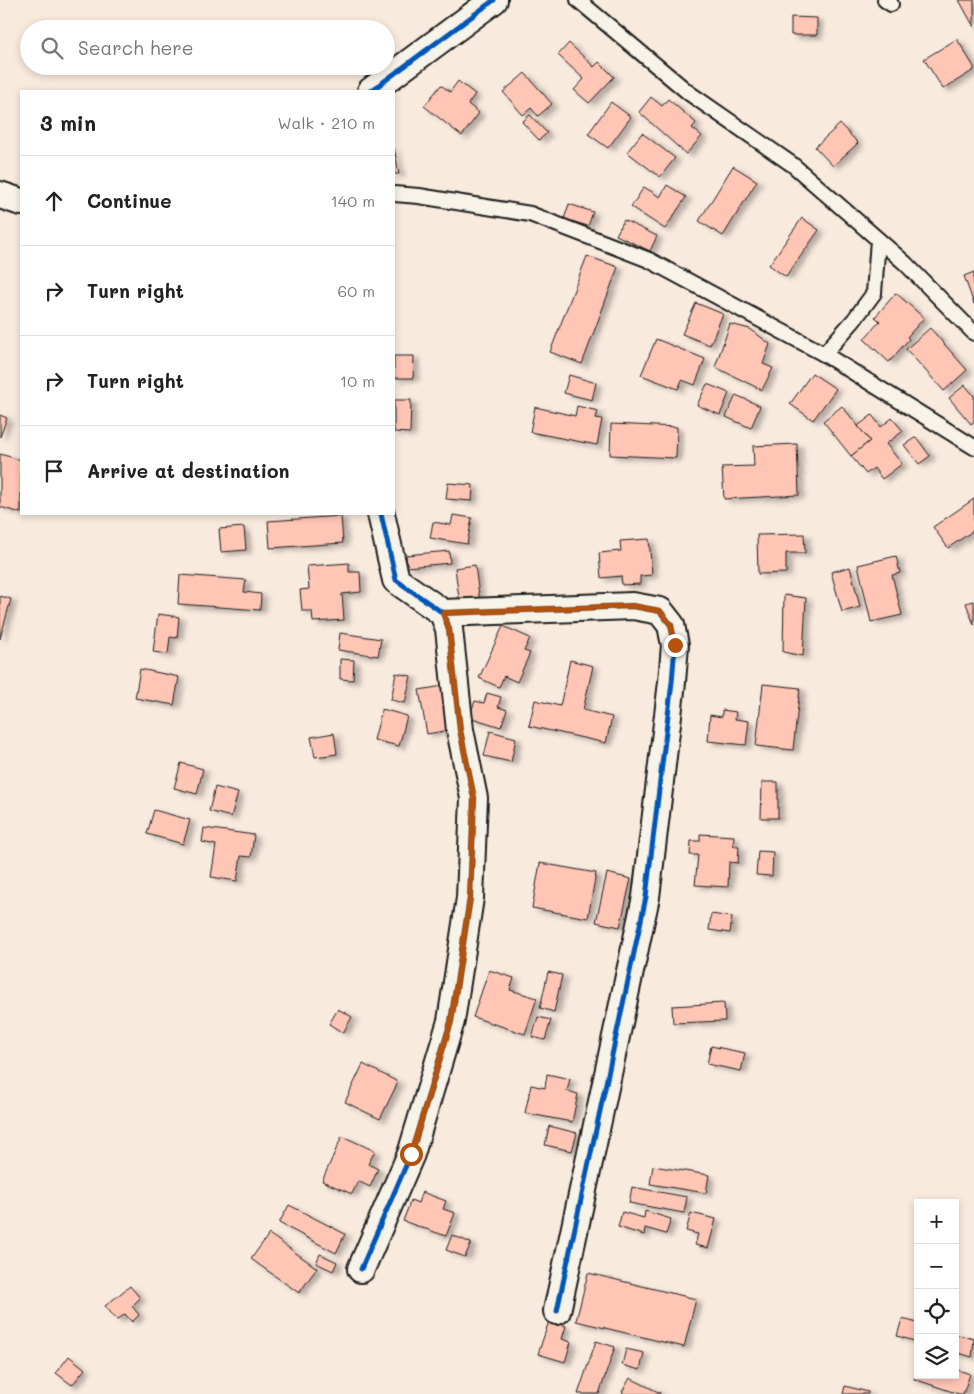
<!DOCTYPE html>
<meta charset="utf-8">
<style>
:root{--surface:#fff;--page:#f6f6f6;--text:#222;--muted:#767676;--line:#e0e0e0}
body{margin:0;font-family:Mali,sans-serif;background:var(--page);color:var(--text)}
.controls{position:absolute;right:15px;bottom:15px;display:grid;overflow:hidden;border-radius:0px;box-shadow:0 2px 8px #0003}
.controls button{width:45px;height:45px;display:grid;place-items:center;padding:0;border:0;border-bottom:1px solid var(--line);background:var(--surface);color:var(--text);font:25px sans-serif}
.stop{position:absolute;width:15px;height:15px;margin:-11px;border:4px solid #b45309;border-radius:50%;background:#fff}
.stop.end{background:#b45309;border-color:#fff;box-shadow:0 1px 5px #0008}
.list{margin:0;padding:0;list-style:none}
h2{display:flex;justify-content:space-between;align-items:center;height:65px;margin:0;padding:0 20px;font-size:21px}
h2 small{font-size:16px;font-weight:400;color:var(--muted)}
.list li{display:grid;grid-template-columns:32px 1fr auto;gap:15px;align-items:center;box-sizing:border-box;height:90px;padding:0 20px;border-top:1px solid var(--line)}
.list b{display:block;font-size:19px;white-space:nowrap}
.list em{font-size:16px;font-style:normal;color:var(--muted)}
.icon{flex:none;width:28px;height:28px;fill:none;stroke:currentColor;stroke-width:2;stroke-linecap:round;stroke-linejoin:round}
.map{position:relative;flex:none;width:974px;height:1394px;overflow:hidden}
.search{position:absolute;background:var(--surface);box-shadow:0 2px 8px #0003;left:20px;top:20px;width:375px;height:55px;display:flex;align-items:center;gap:12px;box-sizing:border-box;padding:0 18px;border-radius:28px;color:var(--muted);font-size:19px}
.panel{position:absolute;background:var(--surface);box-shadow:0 2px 8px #0003;left:20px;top:90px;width:375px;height:425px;border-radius:0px}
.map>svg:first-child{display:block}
.building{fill:#ffc5b5;stroke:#1c1c1c;filter:url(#shadow)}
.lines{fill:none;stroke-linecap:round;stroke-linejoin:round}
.lane-casing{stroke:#1c1c1c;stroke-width:18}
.street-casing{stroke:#1c1c1c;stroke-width:30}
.lane{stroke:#f7f3e8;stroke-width:14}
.street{stroke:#f7f3e8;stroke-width:26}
.cycleway-casing{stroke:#f7f3e8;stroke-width:8}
.cycleway{stroke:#0057b8;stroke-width:5}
.route{stroke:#b45309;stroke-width:6}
</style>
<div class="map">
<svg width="974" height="1394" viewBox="0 0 974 1394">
<defs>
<filter id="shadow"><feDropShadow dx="5.5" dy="3" stdDeviation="2.5" flood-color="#0004"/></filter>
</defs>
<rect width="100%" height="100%" fill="#f9eade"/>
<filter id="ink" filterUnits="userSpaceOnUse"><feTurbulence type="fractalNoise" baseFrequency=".02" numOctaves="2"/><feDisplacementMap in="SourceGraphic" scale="10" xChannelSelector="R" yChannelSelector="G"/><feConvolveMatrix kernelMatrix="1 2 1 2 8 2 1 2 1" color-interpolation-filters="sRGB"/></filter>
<g filter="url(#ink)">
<g class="building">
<path d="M959 0H974V27Z"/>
<path d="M791 17 817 18V35H791Z"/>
<path d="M957 39 974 67V70L943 89 924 59Z"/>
<path d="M569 43 594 67 599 62 614 77 589 103 574 90 584 79 558 55Z"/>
<path d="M525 73 552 104 538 116 531 108 523 115 503 92Z"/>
<path d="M458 81 475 94 468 104 479 113 462 136 424 106 441 85 450 92Z"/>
<path d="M651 97 662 106 668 99 696 123 692 128 702 136 686 154 639 112Z"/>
<path d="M611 102 631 117 608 148 588 134Z"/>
<path d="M530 115 547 133 539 140 522 122Z"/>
<path d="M840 124 858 143 833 166 815 147Z"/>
<path d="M642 133 675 158 660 177 627 152Z"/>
<path d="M394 147 399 174H394Z"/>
<path d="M733 166 757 181 723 236 699 221Z"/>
<path d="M667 185 686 197 665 229 631 207 644 187 660 197Z"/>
<path d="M569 204 593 212 588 226 564 219Z"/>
<path d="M802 218 819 230 786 277 769 265Z"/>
<path d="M624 220 657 236 650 251 616 235Z"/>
<path d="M587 256 618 267 582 364 550 352Z"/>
<path d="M974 272V304L964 276Z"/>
<path d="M896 293 924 318 907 337 909 339 889 362 864 339 880 321 875 317Z"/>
<path d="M696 303 723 314 710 345 682 334Z"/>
<path d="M730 324 750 329 770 344 763 364 773 368 762 390 715 367Z"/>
<path d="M930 328 967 370 944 391 906 349Z"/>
<path d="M656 339 705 359 695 385 682 380 678 389 641 375Z"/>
<path d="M394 356H414L413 378H394Z"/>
<path d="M812 373 836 389 813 420 790 404Z"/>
<path d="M569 375 596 383 592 400 564 393Z"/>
<path d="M707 384 729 393 720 415 697 405Z"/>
<path d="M965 385 974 396V421L971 424 949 398Z"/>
<path d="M736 395 760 406 751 428 726 417Z"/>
<path d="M394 400H411L410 433 394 432Z"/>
<path d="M577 406 598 411 596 418 602 419 597 445 530 432 535 407 575 416Z"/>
<path d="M842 406 870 441 851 456 823 421Z"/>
<path d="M0 415 7 418 0 437Z"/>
<path d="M872 415 881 427 892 418 903 431 886 444 902 464 882 479 874 468 866 474 851 456 870 441 858 426Z"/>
<path d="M611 424 677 427 676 458 610 455Z"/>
<path d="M916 437 930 456 919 464 904 445Z"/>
<path d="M797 444 799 495 724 499 722 467 754 466 753 446Z"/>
<path d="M0 454 21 460V513L0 507Z"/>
<path d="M448 483 473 485 472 501 446 499Z"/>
<path d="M974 499V530L948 548 933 527Z"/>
<path d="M453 515 472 518 467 544 430 538 433 522 451 525Z"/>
<path d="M341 516 343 543 270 548 268 521Z"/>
<path d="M244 527 246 550 221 552 219 529Z"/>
<path d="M804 534 805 553H786V573L758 574 757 535Z"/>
<path d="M649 539 652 575 640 576V584L622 585 621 576 601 578 599 553 621 551 620 541Z"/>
<path d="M449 551 450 563 407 567 406 555Z"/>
<path d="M896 556 900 573 892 575 902 615 871 622 858 565Z"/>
<path d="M349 563V572H360L361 592 342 594 344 620 313 622 312 611H302L300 590 309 589 307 566Z"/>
<path d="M475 565 480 603 460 606 455 568Z"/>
<path d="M850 567 860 607 842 612 831 572Z"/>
<path d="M180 575 246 580 244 592 261 594 260 610 178 604Z"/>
<path d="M784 595 806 598 803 656 783 652Z"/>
<path d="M0 596 11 599 0 639Z"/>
<path d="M974 601V625L966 603Z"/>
<path d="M158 614 179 617 177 638 170 637 168 654 153 652Z"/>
<path d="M503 626 530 638 524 651 530 653 517 682 504 676 499 687 479 678Z"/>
<path d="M340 633 381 639 378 656 338 650Z"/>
<path d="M340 659 354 660 353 680 340 679Z"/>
<path d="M570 660 593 666 583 710 612 717 606 743 529 726 535 700 560 706Z"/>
<path d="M140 669 179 677 174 705 135 698Z"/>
<path d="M396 673 411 676 405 703 391 700Z"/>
<path d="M763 684 800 688 793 750 756 746Z"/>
<path d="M443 686 450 730 427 734 419 690Z"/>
<path d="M487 693 501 697 498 707 507 710 501 727 469 717 475 701 484 703Z"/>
<path d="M382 709 407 716 399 746 374 740Z"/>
<path d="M722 710 736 712 735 719 749 721 746 745 708 741 710 715 722 717Z"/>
<path d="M490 731 516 738 511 762 484 756Z"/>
<path d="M334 733 337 754 315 757 311 737Z"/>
<path d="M181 763 203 769 197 794 174 788Z"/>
<path d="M762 782H778V818H761Z"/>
<path d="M215 787 238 793 231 817 209 811Z"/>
<path d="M154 810 190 820 183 844 147 834Z"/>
<path d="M204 828 254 835 251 857 241 856 237 881 211 877 216 845 202 842Z"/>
<path d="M700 834 734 836 733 846H739L738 863 729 862 728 887 695 885 698 855H690L691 841H700Z"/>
<path d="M758 851 773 852 772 876 756 875Z"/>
<path d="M540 863 596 873 588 918 532 908Z"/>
<path d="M607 873 631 879 620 927 596 922Z"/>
<path d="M711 914 732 917 730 933 709 930Z"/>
<path d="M489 970 514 978 510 990 537 998 525 1034 473 1017Z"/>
<path d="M548 972 562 975 554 1012 540 1008Z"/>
<path d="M724 1003 725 1021 673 1023 672 1006Z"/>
<path d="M338 1009 352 1017 343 1033 329 1024Z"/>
<path d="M538 1017 551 1020 545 1040 532 1037Z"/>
<path d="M711 1046 745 1053 741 1071 707 1064Z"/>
<path d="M363 1064 398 1082 380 1119 345 1102Z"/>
<path d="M547 1074 570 1079 567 1091 578 1094 572 1122 525 1113 531 1085 545 1088Z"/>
<path d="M549 1126 577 1133 572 1151 545 1145Z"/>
<path d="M342 1136 375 1151 368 1164 378 1169 370 1187 358 1181 352 1194 322 1181Z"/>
<path d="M653 1166 709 1175 706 1193 650 1184Z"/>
<path d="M632 1187 687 1197 684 1213 629 1203Z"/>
<path d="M422 1192 446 1201 443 1209 455 1213 446 1236 403 1221 411 1200 418 1203Z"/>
<path d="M289 1205 345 1234 336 1253 279 1223Z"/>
<path d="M645 1211 671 1219 666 1234 645 1228 644 1235 618 1227 622 1212 644 1218Z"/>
<path d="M691 1213 716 1219 708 1248 695 1245 698 1234 686 1231Z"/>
<path d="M269 1234 317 1268 299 1293 251 1259Z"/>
<path d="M452 1235 471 1243 465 1257 446 1250Z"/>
<path d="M320 1254 337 1262 333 1271 316 1263Z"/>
<path d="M588 1273 696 1299 684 1347 576 1321Z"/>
<path d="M130 1286 140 1298 132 1306 139 1315 132 1322 125 1314 117 1320 105 1306Z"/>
<path d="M902 1319 918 1323V1342L897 1336Z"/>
<path d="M549 1321 566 1326 562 1339 571 1342 565 1362 538 1354Z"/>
<path d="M955 1334 974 1339 972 1357 955 1352Z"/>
<path d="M596 1341 615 1347 599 1394H578Z"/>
<path d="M626 1349 644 1353 640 1370 622 1365Z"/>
<path d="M69 1356 85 1369 72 1385 56 1373Z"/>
<path d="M918 1368V1375H955V1369L970 1374 963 1394H959L914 1379Z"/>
<path d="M630 1378 660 1393V1394H625L622 1392Z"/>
<path d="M845 1386 868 1392V1394H843Z"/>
</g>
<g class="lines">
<defs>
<g id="lane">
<path d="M578 0 689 93 793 165 905 263 974 333"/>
<path d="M885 0 891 4"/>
<path d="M394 194 419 196 530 214 649 260 824 354 974 447"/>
<path d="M824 354 854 320 874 293 878 240"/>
</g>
<g id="street">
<path d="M371 91 494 0"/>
<path d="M0 195 21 202"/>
<path d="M443 613 633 606 660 611 671 625 675 645 672 682 646 897 557 1311"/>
<path d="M361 1269 411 1154 451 1021 470 898 474 798 460 730 449 629 443 613 396 580 381 514"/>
</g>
</defs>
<use href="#lane" class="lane-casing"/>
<use href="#street" class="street-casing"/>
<use href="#lane" class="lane"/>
<use href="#street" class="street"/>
<defs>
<g id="cycleway">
<path d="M371 91 494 0"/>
<path d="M443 613 633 606 660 611 671 625 675 645 672 682 646 897 557 1311"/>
<path d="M361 1269 411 1154 451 1021 470 898 474 798 460 730 449 629 443 613 396 580 381 514"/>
</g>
</defs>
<use href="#cycleway" class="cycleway-casing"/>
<use href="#cycleway" class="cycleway"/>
</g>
</g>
<g class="lines" filter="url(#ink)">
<path class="route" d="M411 1154 451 1022 470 898 474 798 460 730 449 629 443 613 633 606 660 611 671 625 675 645"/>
</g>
</svg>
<div class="controls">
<button>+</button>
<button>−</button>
<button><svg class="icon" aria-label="locate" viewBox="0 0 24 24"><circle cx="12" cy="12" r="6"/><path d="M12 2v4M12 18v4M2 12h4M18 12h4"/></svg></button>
<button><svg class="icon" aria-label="layers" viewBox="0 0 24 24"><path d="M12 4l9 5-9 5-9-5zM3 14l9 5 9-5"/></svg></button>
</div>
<div class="stop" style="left:411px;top:1154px"></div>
<div class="stop end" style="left:675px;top:645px"></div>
<div class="search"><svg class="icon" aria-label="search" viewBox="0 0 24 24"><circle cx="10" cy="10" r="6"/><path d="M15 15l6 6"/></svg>Search here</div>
<section class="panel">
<h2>3 min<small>Walk · 210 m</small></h2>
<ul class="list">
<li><svg class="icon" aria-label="ahead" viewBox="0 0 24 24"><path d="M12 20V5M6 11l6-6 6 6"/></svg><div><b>Continue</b></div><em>140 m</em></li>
<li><svg class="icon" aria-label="right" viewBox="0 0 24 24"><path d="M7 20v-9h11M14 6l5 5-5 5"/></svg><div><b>Turn right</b></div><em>60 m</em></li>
<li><svg class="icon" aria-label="right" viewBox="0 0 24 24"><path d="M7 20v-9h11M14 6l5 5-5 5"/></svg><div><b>Turn right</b></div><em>10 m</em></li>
<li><svg class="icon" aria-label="arrive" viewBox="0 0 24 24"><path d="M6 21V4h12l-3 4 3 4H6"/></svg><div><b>Arrive at destination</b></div></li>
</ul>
</section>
</div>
